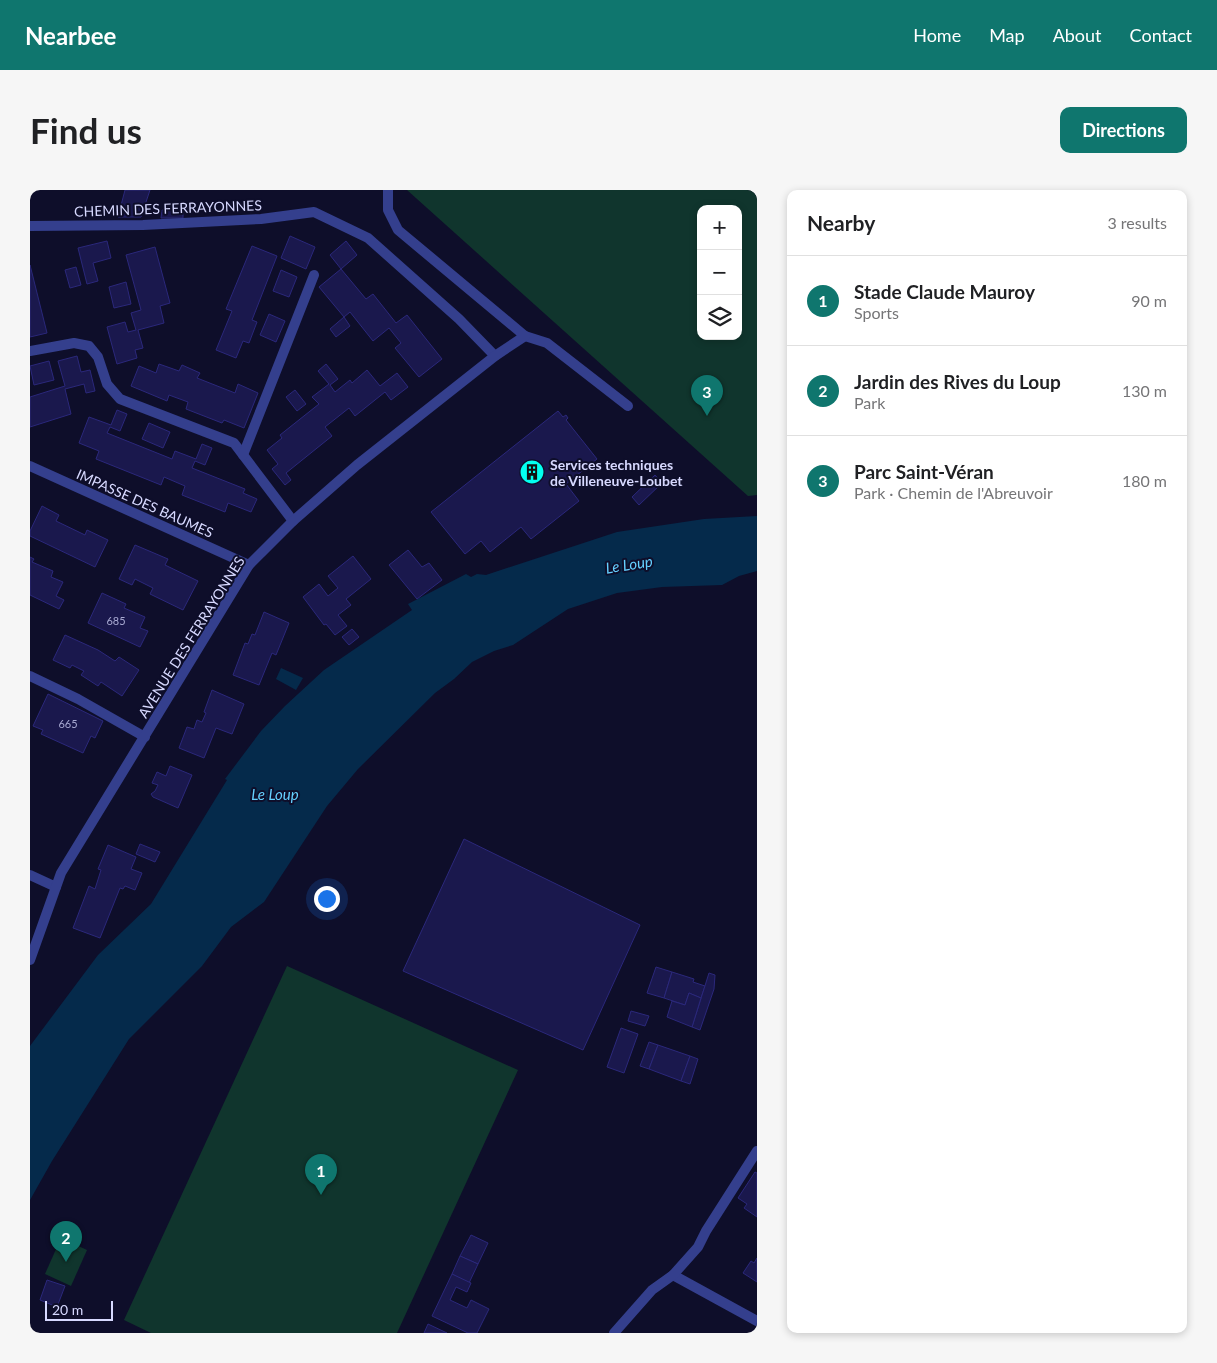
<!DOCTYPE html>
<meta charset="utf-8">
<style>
:root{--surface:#fff;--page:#f6f6f6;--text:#202124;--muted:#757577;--line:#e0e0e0;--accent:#0f766e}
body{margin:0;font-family:Lato,sans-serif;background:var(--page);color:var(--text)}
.controls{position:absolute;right:15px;top:15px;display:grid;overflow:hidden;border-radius:10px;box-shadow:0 2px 8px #0003}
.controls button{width:45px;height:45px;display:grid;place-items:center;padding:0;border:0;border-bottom:1px solid var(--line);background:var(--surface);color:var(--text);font:25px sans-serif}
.scale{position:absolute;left:15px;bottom:12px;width:68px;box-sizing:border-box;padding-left:5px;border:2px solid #d7d9ff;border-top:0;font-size:14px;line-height:18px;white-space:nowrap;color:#d7d9ff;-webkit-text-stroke:4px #0e0e2a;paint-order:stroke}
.you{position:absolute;left:296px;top:708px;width:18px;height:18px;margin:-12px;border:4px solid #fff;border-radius:50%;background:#1a73e8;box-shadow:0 0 0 8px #1a73e833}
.badge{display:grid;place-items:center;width:32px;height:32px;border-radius:50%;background:var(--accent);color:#fff;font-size:16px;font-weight:700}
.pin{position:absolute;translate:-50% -41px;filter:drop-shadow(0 1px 2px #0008)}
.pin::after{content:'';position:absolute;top:26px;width:18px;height:15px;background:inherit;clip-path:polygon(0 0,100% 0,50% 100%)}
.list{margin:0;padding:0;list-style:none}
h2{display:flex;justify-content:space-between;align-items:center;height:65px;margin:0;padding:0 20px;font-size:21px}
h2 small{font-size:16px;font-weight:400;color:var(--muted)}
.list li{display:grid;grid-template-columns:32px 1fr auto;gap:15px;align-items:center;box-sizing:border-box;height:90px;padding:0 20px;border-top:1px solid var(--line)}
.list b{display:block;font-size:19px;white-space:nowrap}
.list p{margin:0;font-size:16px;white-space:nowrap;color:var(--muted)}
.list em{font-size:16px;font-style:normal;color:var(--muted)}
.icon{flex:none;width:28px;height:28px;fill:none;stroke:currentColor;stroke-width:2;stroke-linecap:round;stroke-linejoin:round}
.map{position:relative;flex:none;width:727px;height:1143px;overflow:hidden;border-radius:10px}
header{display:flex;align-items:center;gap:30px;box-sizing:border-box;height:70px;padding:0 25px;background:var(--accent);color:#fff}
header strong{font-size:24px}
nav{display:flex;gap:28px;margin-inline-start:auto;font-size:18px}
.intro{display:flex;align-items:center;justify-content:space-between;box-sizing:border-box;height:120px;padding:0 30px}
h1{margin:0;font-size:35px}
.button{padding:12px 22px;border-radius:10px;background:var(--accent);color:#fff;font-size:18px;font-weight:700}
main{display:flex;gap:30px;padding:0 30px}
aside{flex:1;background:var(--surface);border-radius:10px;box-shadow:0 2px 8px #0003}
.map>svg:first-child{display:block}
.green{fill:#10352d;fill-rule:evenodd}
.water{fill:#052a4b}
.building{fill:#1a184d;stroke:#2b287b}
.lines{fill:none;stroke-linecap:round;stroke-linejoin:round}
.service{stroke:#343f8d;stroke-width:10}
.minor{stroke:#343f8d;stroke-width:10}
.labels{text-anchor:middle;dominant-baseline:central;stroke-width:4;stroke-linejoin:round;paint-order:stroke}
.number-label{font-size:11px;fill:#a8a9d2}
.street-label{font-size:14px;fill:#d7d9ff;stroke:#0e0e2a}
.poi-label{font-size:14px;font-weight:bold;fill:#d7d9ff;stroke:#0e0e2a;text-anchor:start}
.water-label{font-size:15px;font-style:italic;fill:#65d0ff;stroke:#0e0e2a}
</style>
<header>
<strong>Nearbee</strong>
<nav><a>Home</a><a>Map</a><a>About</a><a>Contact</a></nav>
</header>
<div class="intro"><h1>Find us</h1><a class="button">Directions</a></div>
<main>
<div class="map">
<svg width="727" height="1143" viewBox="0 0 727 1143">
<rect width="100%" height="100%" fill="#0e0e2a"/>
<g class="green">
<path d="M377 0H727V305L718 306ZM671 19H708V146H671Z"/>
<path d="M257 776 488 880 367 1143H121L94 1130Z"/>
<path d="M31 1048 57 1060 41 1096 15 1084Z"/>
</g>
<g class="water">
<path d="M727 326V381L709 386 692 395 632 397 587 403 538 419 483 455 464 461 442 472 424 489 405 503 328 579 297 616 234 712 201 737 172 776 99 849 22 971 0 1010V856L68 765 121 714 197 590 195 589 231 541 255 516 294 480 382 420 378 414 436 384 441 387 447 384 456 385 587 342 674 329Z"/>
<path d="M251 478 273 488 266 500 246 489Z"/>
</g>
<g class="building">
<path d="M95 0H120L111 27H88Z"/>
<path d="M132 20H153V28H131Z"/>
<path d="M260 46 285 57 276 79 251 68Z"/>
<path d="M77 51 81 68 63 73 68 91 57 94 48 58Z"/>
<path d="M316 51 327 65 311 79 300 65Z"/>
<path d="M222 56 247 66 222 130 227 132 219 153 213 151 206 168 186 160 202 121 196 119Z"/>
<path d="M125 57 140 113 130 116 134 133 108 140 113 158 105 160 107 168 87 174 77 137 95 132 98 142 106 140 101 123 111 120 96 65Z"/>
<path d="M0 75 17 143 0 147Z"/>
<path d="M46 77 51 95 40 98 35 80Z"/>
<path d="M311 79 336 109 343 104 366 133 377 125 412 169 389 187 365 158 371 153 359 138 343 151 320 122 314 127 289 97Z"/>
<path d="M251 80 267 87 259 107 243 101Z"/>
<path d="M96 92 101 114 84 118 79 97Z"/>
<path d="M239 124 255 131 246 152 230 145Z"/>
<path d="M314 127 320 136 306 147 300 139Z"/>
<path d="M47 166 51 182 60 180 65 201 56 203 54 194 35 199 41 224 0 237V207L35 196 28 171Z"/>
<path d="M19 171 24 190 4 195 0 176Z"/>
<path d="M129 174 149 181 152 175 170 183 167 188 205 203 208 194 228 203 214 238 194 230 192 233 156 219 158 212 139 205 137 211 101 196 109 176 126 183Z"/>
<path d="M296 174 308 189 300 195 305 202 320 190 322 193 337 180 350 196 367 183 378 197 361 210 355 202 325 226 319 218 295 237 302 246 256 283 261 290 255 295 242 279 248 274 237 260 252 248 250 245 289 214 282 207 299 194 288 181Z"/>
<path d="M265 200 276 214 267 221 256 207Z"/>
<path d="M87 220 97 224 90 241 80 237 77 243 142 269 145 261 166 269 172 254 182 258 175 275 165 271 162 278 215 299 213 303 227 309 221 322 198 313 195 322 152 305 155 296 134 287 131 295 66 269 69 261 49 253 59 227 81 235Z"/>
<path d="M528 221 533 227 536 225 538 228 536 230 567 269 536 294 549 311 501 349 491 337 460 362 451 351 435 364 401 322Z"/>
<path d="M119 233 140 242 133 258 112 249Z"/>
<path d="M625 285 632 293 609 315 602 307Z"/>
<path d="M12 316 29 325 26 331 55 345 57 340 78 350 65 377 0 346V341Z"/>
<path d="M105 355 138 369 135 375 168 391 153 420 120 404 123 398 105 389 102 395 89 389Z"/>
<path d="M378 360 392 377 399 373 412 390 387 409 359 375Z"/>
<path d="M323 366 341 389 316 409 321 415 308 425 317 436 305 445 296 434 294 435 273 407 289 394 298 406 308 398 298 386Z"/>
<path d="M0 367 4 369 2 372 23 381 21 387 33 392 26 406 34 410 29 419 0 405Z"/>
<path d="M72 403 96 414 94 418 115 427 110 438 118 441 110 457 58 433Z"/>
<path d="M234 422 259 433 246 465 242 463 229 495 203 485 215 453 218 454 222 444 225 445Z"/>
<path d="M322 439 329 447 319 455 312 447Z"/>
<path d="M35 445 68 460 85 471 89 467 109 480 92 506 71 492 68 496 51 485 54 481 42 475 40 478 23 470Z"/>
<path d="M182 500 214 514 202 544 186 538 174 568 149 558 157 537 164 539 167 530 172 532 176 523 174 522Z"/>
<path d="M18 504 73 531 65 548 61 546 53 563 11 544 13 540 3 536Z"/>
<path d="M140 576 162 585 148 618 123 607 121 604 125 601 128 595 122 593 127 582 136 586Z"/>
<path d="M434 649 610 735 553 860 373 781Z"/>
<path d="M110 654 130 662 125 672 106 664Z"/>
<path d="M78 655 106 667 101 679 112 683 105 700 95 696 93 699 90 698 70 748 43 738 59 696 65 699 71 680 68 679Z"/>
<path d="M626 777 642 782 634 808 617 803Z"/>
<path d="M642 782 664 789 663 792 675 796 671 808 659 803 655 815 634 808Z"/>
<path d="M679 783 685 785 684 799 670 840 662 837Z"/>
<path d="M659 803 671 808 662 837 637 827 642 811 655 815Z"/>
<path d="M601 821 619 826 615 836 598 831Z"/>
<path d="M591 838 608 844 594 883 577 877Z"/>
<path d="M619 852 628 855 619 879 610 876Z"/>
<path d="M628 855 660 866 651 891 619 879Z"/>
<path d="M660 866 668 869 660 894 651 891Z"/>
<path d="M725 982 727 983V1027L714 1018 717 1014 708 1008Z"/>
<path d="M441 1045 458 1053 448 1074 430 1066Z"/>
<path d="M430 1066 448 1074 439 1093 422 1084Z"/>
<path d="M727 1068V1092L713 1083 721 1071 724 1073Z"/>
<path d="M422 1084 441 1093 437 1102 426 1097 420 1110 437 1118 441 1110 459 1119 447 1143H438L402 1126Z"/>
<path d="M17 1090 35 1096 27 1117 10 1110Z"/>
<path d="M398 1134 417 1143H394Z"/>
</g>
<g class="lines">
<g class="service">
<path d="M495 146 517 153 598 216"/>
<path d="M0 486 48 509 115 547"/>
</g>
<g class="minor">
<path d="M0 36 113 35 231 29 284 22 338 48 429 129 465 166"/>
<path d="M0 161 44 153 59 156 68 167 77 194 90 209 204 253 263 331"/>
<path d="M213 265 284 85"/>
<path d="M0 276 219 375"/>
<path d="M0 685 26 697"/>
<path d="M0 770 31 683 219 375 263 331 327 275 465 166 495 146 368 40 358 20V0"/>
<path d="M643 1085 727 1131"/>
<path d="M584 1143 622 1100 643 1085 668 1057 676 1041 727 961"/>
</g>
</g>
<defs>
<symbol id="building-disc" viewBox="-11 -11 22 22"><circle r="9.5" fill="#03fff0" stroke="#0e0e2a"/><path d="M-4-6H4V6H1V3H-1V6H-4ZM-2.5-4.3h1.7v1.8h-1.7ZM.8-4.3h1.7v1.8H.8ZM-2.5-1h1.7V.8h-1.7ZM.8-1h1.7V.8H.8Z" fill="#111"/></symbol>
</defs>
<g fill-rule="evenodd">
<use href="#building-disc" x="488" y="268" width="28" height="28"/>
</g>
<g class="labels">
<g class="number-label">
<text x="86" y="430">685</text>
<text x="38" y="533">665</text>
</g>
<g class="street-label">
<text transform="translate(138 18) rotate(-2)">CHEMIN DES FERRAYONNES</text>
<text transform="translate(115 313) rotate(24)">IMPASSE DES BAUMES</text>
<text transform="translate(161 447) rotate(-58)">AVENUE DES FERRAYONNES</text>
</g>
<g class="poi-label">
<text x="520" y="274">Services techniques<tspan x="520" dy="16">de Villeneuve-Loubet</tspan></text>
</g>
<g class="water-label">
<text transform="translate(599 374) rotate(-9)">Le Loup</text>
<text x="245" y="604">Le Loup</text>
</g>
</g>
</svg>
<div class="controls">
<button>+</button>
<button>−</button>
<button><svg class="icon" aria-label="layers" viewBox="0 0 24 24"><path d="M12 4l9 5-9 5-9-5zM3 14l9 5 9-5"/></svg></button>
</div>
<div class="scale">20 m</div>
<div class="you"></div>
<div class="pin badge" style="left:291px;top:1005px">1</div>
<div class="pin badge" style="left:36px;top:1072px">2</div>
<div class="pin badge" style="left:677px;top:226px">3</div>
</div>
<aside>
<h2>Nearby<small>3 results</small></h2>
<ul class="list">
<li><span class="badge">1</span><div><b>Stade Claude Mauroy</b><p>Sports</p></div><em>90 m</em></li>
<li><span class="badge">2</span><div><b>Jardin des Rives du Loup</b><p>Park</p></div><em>130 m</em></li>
<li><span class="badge">3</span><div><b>Parc Saint-Véran</b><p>Park · Chemin de l'Abreuvoir</p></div><em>180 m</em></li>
</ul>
</aside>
</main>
